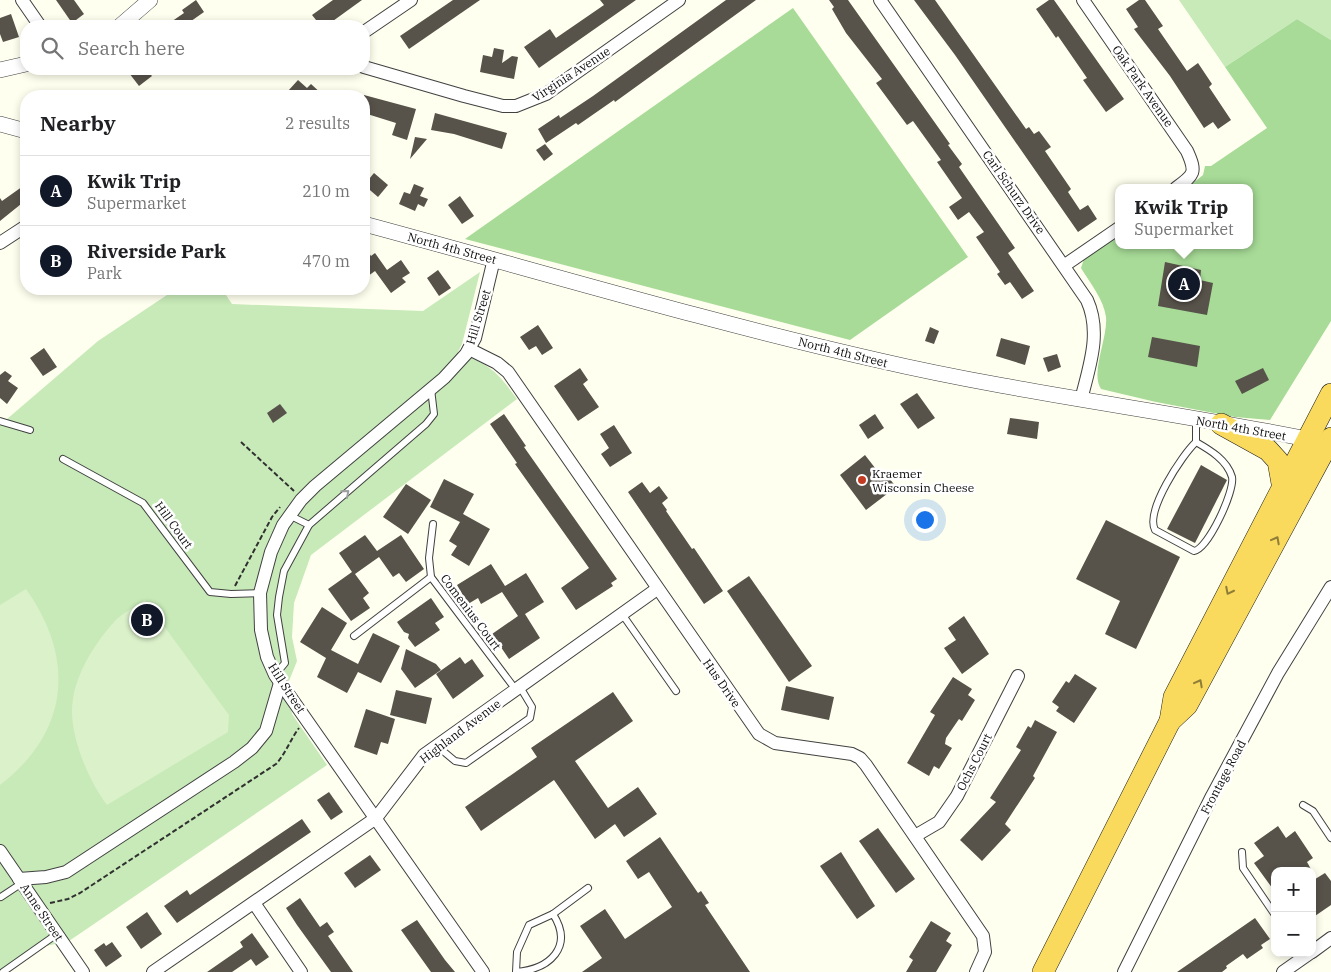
<!DOCTYPE html>
<meta charset="utf-8">
<style>
:root{--surface:#fff;--page:#f6f6f6;--text:#202124;--muted:#757577;--line:#e0e0e0;--accent:#111827}
body{margin:0;font-family:"IBM Plex Serif",serif;background:var(--page);color:var(--text)}
.controls{position:absolute;right:15px;bottom:15px;display:grid;overflow:hidden;border-radius:10px;box-shadow:0 2px 8px #0003}
.controls button{width:45px;height:45px;display:grid;place-items:center;padding:0;border:0;border-bottom:1px solid var(--line);background:var(--surface);color:var(--text);font:25px sans-serif}
.you{position:absolute;left:924px;top:519px;width:18px;height:18px;margin:-12px;border:4px solid #fff;border-radius:50%;background:#1a73e8;box-shadow:0 0 0 8px #1a73e833}
.badge{display:grid;place-items:center;width:32px;height:32px;border-radius:50%;background:var(--accent);color:#fff;font-size:16px;font-weight:700}
.pin{position:absolute;translate:-50% -50%;border:2px solid #fff;box-shadow:0 1px 5px #0006}
.popup{position:absolute;left:1115px;top:184px;width:138px;height:65px;box-sizing:border-box;display:grid;place-content:center;border-radius:10px;background:var(--surface);filter:drop-shadow(0 1px 4px #0005);font-size:16px;white-space:nowrap;color:var(--muted)}
.popup b{font-size:19px;color:var(--text)}
.popup::after{content:'';position:absolute;left:50%;top:100%;margin-left:-10px;border:10px solid transparent;border-top-color:var(--surface)}
.list{margin:0;padding:0;list-style:none}
h2{display:flex;justify-content:space-between;align-items:center;height:65px;margin:0;padding:0 20px;font-size:21px}
h2 small{font-size:16px;font-weight:400;color:var(--muted)}
.list li{display:grid;grid-template-columns:32px 1fr auto;gap:15px;align-items:center;box-sizing:border-box;height:70px;padding:0 20px;border-top:1px solid var(--line)}
.list b{display:block;font-size:19px;white-space:nowrap}
.list p{margin:0;font-size:16px;white-space:nowrap;color:var(--muted)}
.list em{font-size:16px;font-style:normal;color:var(--muted)}
.icon{flex:none;width:28px;height:28px;fill:none;stroke:currentColor;stroke-width:2;stroke-linecap:round;stroke-linejoin:round}
.map{position:relative;flex:none;width:1331px;height:972px;overflow:hidden}
.search{position:absolute;background:var(--surface);box-shadow:0 2px 8px #0003;left:20px;top:20px;width:350px;height:55px;display:flex;align-items:center;gap:12px;box-sizing:border-box;padding:0 18px;border-radius:20px;color:var(--muted);font-size:19px}
.panel{position:absolute;background:var(--surface);box-shadow:0 2px 8px #0003;left:20px;top:90px;width:350px;height:205px;border-radius:20px}
.map>svg:first-child{display:block}
.green{fill:#c7eab8}
.forest{fill:#a7db97}
.pitch{fill:#dbf1ca}
.building{fill:#57524a}
.lines{fill:none;stroke-linecap:round;stroke-linejoin:round}
.service-casing{stroke:#414141;stroke-width:8}
.minor-casing{stroke:#414141;stroke-width:14}
.tertiary-casing{stroke:#414141;stroke-width:16}
.trunk-casing{stroke:#1f1f1f;stroke-width:22}
.path{stroke:#303030;stroke-width:2;stroke-dasharray:5 2.5;stroke-linecap:butt}
.service{stroke:#fff;stroke-width:6}
.minor{stroke:#fff;stroke-width:12}
.tertiary{stroke:#fff;stroke-width:15}
.trunk{stroke:#f9da5c;stroke-width:21}
.oneway{stroke:#9f9f9f}
.oneway2{stroke:#8f7e39}
.poi-dot{fill:#c13c23;stroke:#fff;stroke-width:2}
.labels{text-anchor:middle;dominant-baseline:central;stroke-width:5;stroke-linejoin:round;paint-order:stroke}
.street-label{font-size:12px;fill:#0e0e0e;stroke:#fff}
.poi-label{font-size:12px;fill:#0e0e0e;stroke:#fff;text-anchor:start}
</style>
<div class="map">
<svg width="1331" height="972" viewBox="0 0 1331 972">
<rect width="100%" height="100%" fill="#ffffef"/>
<g class="green">
<path d="M1179 0H1331V40L1297 19 1225 67Z"/>
<path d="M480 272 462 344 458 352C491 366 496 370 517 399L311 555 294 603 292 637 297 661 287 686 292 714 327 765 69 941 46 946 9 972H0V425L98 341 176 289H222L232 304 423 311Z"/>
</g>
<g class="forest">
<path d="M793 8 968 257 850 340 465 239Z"/>
<path d="M1297 19 1331 40V321L1270 420 1235 417 1156 402 1101 389C1090 373 1108 338 1106 317 1104 300 1090 283 1081 268L1084 259 1119 234V245H1249V188H1187L1203 175 1205 166H1211L1267 128 1225 67Z"/>
</g>
<g class="pitch">
<path d="M26 589C76 659 69 732 0 785V605Z"/>
<path d="M145 600 229 715 228 732 107 805C88 780 67 731 73 699 77 672 95 643 114 622 122 613 135 607 145 600Z"/>
</g>
<g class="building">
<path d="M56 0H74L84 14 72 23Z"/>
<path d="M196 0 204 12 184 26H165L184 13 182 10Z"/>
<path d="M333 0H362L326 26H321L312 15Z"/>
<path d="M453 0H480L409 49 400 36Z"/>
<path d="M600 0H636L539 68 524 47 550 29 556 38 604 5Z"/>
<path d="M726 0H756L615 102 614 100 578 125 576 123 546 143 538 129 559 115 560 118 593 96Z"/>
<path d="M829 0H848L950 144 948 145 962 164 959 167 1015 248 1008 253 1034 291 1022 299 1010 282 1005 285 997 274 1000 272 976 237 984 232 969 212 958 220 949 207 962 198 937 162 941 160 913 121 907 125 876 83 882 79 846 33 832 9 834 7Z"/>
<path d="M914 0H935L1026 129 1029 127 1034 134 1039 131 1051 147 1045 151 1071 189 1068 192 1080 210 1088 205 1097 219 1078 232 955 55Z"/>
<path d="M1049 0H1054L1124 99 1106 112 1083 80 1087 78 1058 36 1056 38 1036 9Z"/>
<path d="M1139 0H1145L1163 26 1158 29 1187 71 1198 63 1212 84 1209 87 1231 120 1218 129 1213 122 1204 128 1170 76 1134 29 1138 27 1126 9Z"/>
<path d="M11 14 19 37 3 42 0 34V18Z"/>
<path d="M494 48 504 50 502 63 512 56 518 57 514 79 480 72 483 55 492 57Z"/>
<path d="M126 69H146L152 76 139 86Z"/>
<path d="M298 80 307 88 311 84 324 96H294L288 91Z"/>
<path d="M364 95 416 109 407 140 392 135 396 123 364 113Z"/>
<path d="M435 113 507 133 502 149 454 134 431 130Z"/>
<path d="M415 137 427 139 410 159Z"/>
<path d="M545 144 553 154 544 161 536 150Z"/>
<path d="M374 173 388 185 378 197 364 185Z"/>
<path d="M26 184V200L0 221V198L2 201Z"/>
<path d="M414 184 424 188 420 196 428 199 424 207 418 204 415 211 399 204 404 192 410 194Z"/>
<path d="M460 196 474 216 462 224 448 205Z"/>
<path d="M364 246 371 256 375 253 387 270 401 260 410 273 402 278 406 282 391 293 375 271 364 279Z"/>
<path d="M1165 262 1201 270 1200 280 1213 283 1207 315 1158 306Z"/>
<path d="M438 270 451 288 439 296 427 278Z"/>
<path d="M538 325 553 348 542 355 536 346 529 350 520 337Z"/>
<path d="M930 327 939 331 934 344 925 341Z"/>
<path d="M1152 337 1200 346 1197 367 1148 357Z"/>
<path d="M1001 338 1030 346 1025 365 996 356Z"/>
<path d="M44 348 57 367 43 376 30 358Z"/>
<path d="M1057 354 1061 367 1048 372 1043 358Z"/>
<path d="M580 368 588 380 583 384 599 407 578 421 554 386Z"/>
<path d="M1263 368 1269 380 1242 394 1235 381Z"/>
<path d="M5 371 12 376 8 381 18 388 7 404 0 398V375Z"/>
<path d="M917 393 935 418 918 429 900 404Z"/>
<path d="M280 404 287 413 273 423 267 413Z"/>
<path d="M504 414 526 446 524 447 617 579 611 583 613 586 576 610 561 588 589 568 515 464 517 463 490 424Z"/>
<path d="M875 414 884 428 868 439 859 425Z"/>
<path d="M1010 418 1039 422 1037 439 1007 434Z"/>
<path d="M614 425 632 453 610 467 601 454 609 448 600 434Z"/>
<path d="M865 455 879 473 883 470 896 487 866 510 840 475Z"/>
<path d="M1201 465 1227 480 1195 543 1167 529Z"/>
<path d="M444 479 474 494 463 514 490 529 469 566 451 555 457 546 449 541 460 522 430 507Z"/>
<path d="M642 482 650 493 659 486 668 498 662 503 667 510 666 511 692 549 694 548 723 591 704 604 628 492Z"/>
<path d="M406 484 431 500 408 534 383 517Z"/>
<path d="M1106 520 1180 557 1136 649 1105 634 1120 601 1076 579Z"/>
<path d="M365 535 377 551 401 535 424 569 406 582 399 573 393 577 379 557 355 574 369 593 363 598 370 608 351 621 328 589 352 572 339 553Z"/>
<path d="M491 564 505 586 526 573 544 602 525 614 540 638 509 659 492 634 518 616 502 592 481 604 478 598 468 604 457 585Z"/>
<path d="M749 576 812 666 789 682 727 591Z"/>
<path d="M431 598 444 617 435 623 440 630 415 647 408 638 409 634 404 632 397 622Z"/>
<path d="M322 607 347 623 331 650 358 664 373 633 400 646 381 683 358 672 347 693 317 677 326 658 300 642Z"/>
<path d="M964 616 989 654 962 674 944 648 956 640 948 628Z"/>
<path d="M406 649 436 664 441 670 415 688 401 669Z"/>
<path d="M460 657 465 664 472 659 484 676 453 699 436 674Z"/>
<path d="M1075 674 1097 688 1074 723 1056 711 1059 707 1052 702 1066 681 1069 683Z"/>
<path d="M953 677 972 689 968 695 975 700 962 721 959 719 946 738 945 744 952 748 939 769 934 766 929 776 907 763 935 715 930 712Z"/>
<path d="M786 686 834 697 829 720 781 710Z"/>
<path d="M396 690 432 698 426 724 390 715Z"/>
<path d="M613 692 633 721 575 761 608 808 638 787 657 814 624 837 615 824 595 839 554 780 481 831 465 807 537 757 531 748Z"/>
<path d="M366 709 395 719 388 744 381 742 377 755 354 747Z"/>
<path d="M1035 720 1057 732 1033 776 1035 778 1005 824 1011 830 982 861 960 840 996 802 990 798 1021 750 1016 747 1028 726 1031 728Z"/>
<path d="M329 792 343 812 331 820 317 800Z"/>
<path d="M302 819 311 832 177 923 164 906 187 890 190 895Z"/>
<path d="M1278 826 1286 838 1295 831 1313 858 1307 862 1312 871H1275V892L1254 863 1264 856 1254 843Z"/>
<path d="M878 828 915 879 896 893 859 841Z"/>
<path d="M660 837 698 893 701 891 709 903 705 905 750 972H582L602 958 580 926 605 909 625 939 672 907 649 872 638 879 626 861Z"/>
<path d="M841 852 875 906 857 919 820 866Z"/>
<path d="M370 855 381 870 355 888 344 873Z"/>
<path d="M1325 873 1331 881V905L1312 918V881Z"/>
<path d="M300 898 320 927 327 922 334 932 328 936 353 972H331L297 925 286 908Z"/>
<path d="M147 912 162 934 141 949 126 927Z"/>
<path d="M1255 918 1270 939 1261 945 1263 948 1247 959 1243 954 1226 966 1227 968 1222 972H1177Z"/>
<path d="M417 920 445 960 455 972H431L401 930Z"/>
<path d="M931 921 951 933 946 941 952 945 936 972H906L913 960 909 957Z"/>
<path d="M252 933 269 957 256 966 251 959 232 972H207L243 947 240 942Z"/>
<path d="M112 942 122 956 106 967 94 950 104 943 106 946Z"/>
</g>
<g class="lines">
<defs>
<g id="service">
<path d="M1196 420V442C1210 450 1227 460 1232 477 1235 491 1208 549 1194 551L1155 530C1145 511 1182 455 1196 442"/>
<path d="M0 421 30 430"/>
<path d="M63 459 143 503 210 592 231 594 260 593"/>
<path d="M289 515 309 525"/>
<path d="M431 577 429 558 433 524"/>
<path d="M622 614 676 691"/>
<path d="M354 636 431 577 516 690"/>
<path d="M275 675 285 663 277 615 279 597 284 571 309 525 426 424 434 414 431 389"/>
<path d="M437 746 455 761 466 763 530 718 532 707 520 687"/>
<path d="M1303 805 1313 811 1331 838"/>
<path d="M1242 852 1243 868 1275 915"/>
<path d="M1 897 22 883"/>
<path d="M553 914C574 947 550 969 516 972L517 952 529 925Z"/>
<path d="M553 914 588 888"/>
<path d="M3 972 57 934"/>
</g>
<g id="minor">
<path d="M22 0 40 26"/>
<path d="M880 0 1087 300C1102 333 1089 367 1081 400"/>
<path d="M1083 0 1187 151C1197 173 1194 175 1176 188"/>
<path d="M364 32 411 0"/>
<path d="M364 67 464 96 503 106H516L546 94 679 0"/>
<path d="M0 243 26 226"/>
<path d="M1065 265 1119 228"/>
<path d="M469 349 497 363 508 372 759 734 775 743 852 754 860 758 866 765 983 936 985 952 976 972"/>
<path d="M915 836 939 822 957 796 1018 676"/>
<path d="M0 851 83 972"/>
<path d="M19 879 46 877 66 872 234 762 252 748 266 731 280 683"/>
<path d="M254 903 301 972"/>
<path d="M1312 952 1331 938"/>
<path d="M153 972 376 818 424 755 657 589"/>
<path d="M483 972 275 675 267 657 261 630 260 593 271 552 283 525 301 500 315 486 444 378 466 354 475 338 494 259"/>
<path d="M1124 972 1212 796 1278 673 1331 587"/>
<path d="M1283 972 1310 953"/>
</g>
<g id="tertiary">
<path d="M120 26 150 0"/>
<path d="M0 70 26 64"/>
<path d="M0 124 26 131"/>
<path d="M364 224C535 270 705 321 877 360 1023 394 1171 411 1317 441"/>
</g>
<g id="trunk">
<path d="M1221 424 1268 450 1278 461 1283 489"/>
<path d="M1170 721 1187 705 1331 438"/>
<path d="M1043 972 1170 721 1174 697 1331 394"/>
</g>
</defs>
<use href="#service" class="service-casing"/>
<use href="#minor" class="minor-casing"/>
<use href="#tertiary" class="tertiary-casing"/>
<use href="#trunk" class="trunk-casing"/>
<g class="path">
<path d="M241 442 294 491"/>
<path d="M235 586 272 517 280 507"/>
<path d="M50 903 68 899 80 893 276 764C286 753 290 740 299 728"/>
</g>
<use href="#service" class="service"/>
<use href="#minor" class="minor"/>
<use href="#tertiary" class="tertiary"/>
<use href="#trunk" class="trunk"/>
</g>
<defs><path id="oneway-chevron" d="M-2-3.5L2.5 0L-2 3.5" fill="none" stroke-width="1.6" stroke-linecap="round" stroke-linejoin="round" transform="scale(1.25)"/></defs>
<use class="oneway" href="#oneway-chevron" transform="translate(346 493) rotate(-41)"/>
<g class="oneway2">
<use href="#oneway-chevron" transform="translate(1276 540) rotate(-62)"/>
<use href="#oneway-chevron" transform="translate(1229 591) rotate(117)"/>
<use href="#oneway-chevron" transform="translate(1199 683) rotate(-62)"/>
</g>
<circle class="poi-dot" cx="862" cy="480" r="5"/>
<g class="labels">
<g class="street-label">
<text transform="translate(571 74) rotate(-33)">Virginia Avenue</text>
<text transform="translate(1143 86) rotate(55)">Oak Park Avenue</text>
<text transform="translate(1014 192) rotate(55)">Carl Schurz Drive</text>
<text transform="translate(452 248) rotate(15)">North 4th Street</text>
<text transform="translate(478 317) rotate(-73)">Hill Street</text>
<text transform="translate(843 352) rotate(14)">North 4th Street</text>
<text transform="translate(1241 428) rotate(10)">North 4th Street</text>
<text transform="translate(174 525) rotate(54)">Hill Court</text>
<text transform="translate(471 612) rotate(53)">Comenius Court</text>
<text transform="translate(722 683) rotate(55)">Hus Drive</text>
<text transform="translate(287 688) rotate(57)">Hill Street</text>
<text transform="translate(460 731) rotate(-37)">Highland Avenue</text>
<text transform="translate(974 762) rotate(-63)">Ochs Court</text>
<text transform="translate(1223 777) rotate(-62)">Frontage Road</text>
<text transform="translate(42 912) rotate(56)">Anne Street</text>
</g>
<g class="poi-label">
<text x="872" y="473">Kraemer<tspan x="872" dy="14">Wisconsin Cheese</tspan></text>
</g>
</g>
</svg>
<div class="controls">
<button>+</button>
<button>−</button>
</div>
<div class="you"></div>
<div class="pin badge" style="left:1184px;top:284px">A</div>
<div class="popup"><b>Kwik Trip</b>Supermarket</div>
<div class="pin badge" style="left:147px;top:620px">B</div>
<div class="search"><svg class="icon" aria-label="search" viewBox="0 0 24 24"><circle cx="10" cy="10" r="6"/><path d="M15 15l6 6"/></svg>Search here</div>
<section class="panel">
<h2>Nearby<small>2 results</small></h2>
<ul class="list">
<li><span class="badge">A</span><div><b>Kwik Trip</b><p>Supermarket</p></div><em>210 m</em></li>
<li><span class="badge">B</span><div><b>Riverside Park</b><p>Park</p></div><em>470 m</em></li>
</ul>
</section>
</div>
